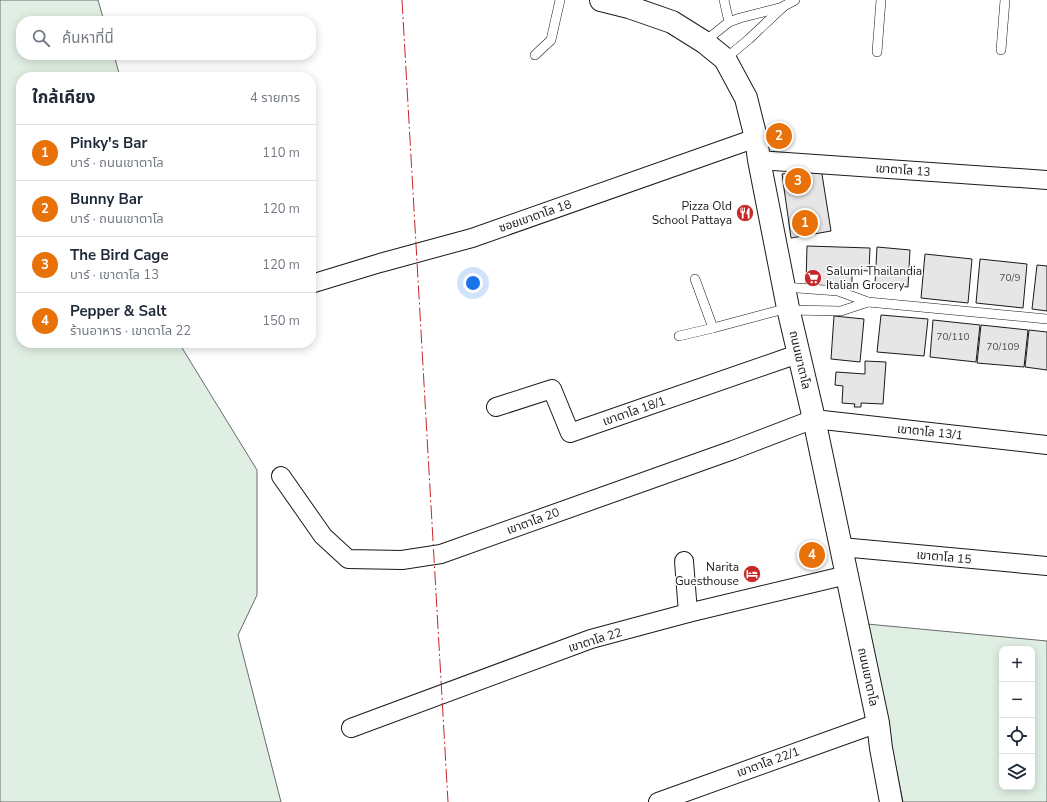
<!DOCTYPE html>
<html lang="th">
<meta charset="utf-8">
<style>
:root{--surface:#fff;--page:#f2f2f3;--text:#1f2937;--muted:#747a83;--line:#e0e1e3;--accent:#c62828}
body{margin:0;font-family:"Nunito Sans","Noto Sans Thai",sans-serif;background:var(--page);color:var(--text)}
.controls{position:absolute;right:12px;bottom:12px;display:grid;overflow:hidden;border-radius:8px;box-shadow:0 2px 10px #0003}
.controls button{width:36px;height:36px;display:grid;place-items:center;padding:0;border:0;border-bottom:1px solid var(--line);background:var(--surface);color:var(--text);font:20px sans-serif}
.you{position:absolute;left:473px;top:283px;width:14px;height:14px;margin:-10px;border:3px solid #fff;border-radius:50%;background:#1a73e8;box-shadow:0 0 0 6px #1a73e833}
.badge{display:grid;place-items:center;width:26px;height:26px;border-radius:50%;background:var(--accent);color:#fff;font-size:13px;font-weight:700}
.pin{position:absolute;translate:-50% -50%;border:2px solid #fff;box-shadow:0 1px 4px #0006}
.list{margin:0;padding:0;list-style:none}
h2{display:flex;justify-content:space-between;align-items:center;height:52px;margin:0;padding:0 16px;font-size:17px}
h2 small{font-size:13px;font-weight:400;color:var(--muted)}
.list li{display:grid;grid-template-columns:26px 1fr auto;gap:12px;align-items:center;box-sizing:border-box;height:56px;padding:0 16px;border-top:1px solid var(--line)}
.list b{display:block;font-size:15px;white-space:nowrap}
.list p{margin:0;font-size:13px;white-space:nowrap;color:var(--muted)}
.list em{font-size:13px;font-style:normal;color:var(--muted)}
.icon{flex:none;width:22px;height:22px;fill:none;stroke:currentColor;stroke-width:2;stroke-linecap:round;stroke-linejoin:round}
.map{position:relative;flex:none;width:1047px;height:802px;overflow:hidden}
.search{position:absolute;background:var(--surface);box-shadow:0 2px 10px #0003;left:16px;top:16px;width:300px;height:44px;display:flex;align-items:center;gap:10px;box-sizing:border-box;padding:0 14px;border-radius:16px;color:var(--muted);font-size:15px}
.panel{position:absolute;background:var(--surface);box-shadow:0 2px 10px #0003;left:16px;top:72px;width:300px;height:276px;border-radius:16px}
.map>svg:first-child{display:block}
.green{fill:#e0efe3;stroke:#6a6a6a;fill-rule:evenodd}
.building{fill:#e6e6e6;stroke:#1a1a1a}
.lines{fill:none;stroke-linecap:round;stroke-linejoin:round}
.service-casing{stroke:#1a1a1a;stroke-width:10}
.minor-casing{stroke:#1a1a1a;stroke-width:20}
.tertiary-casing{stroke:#1a1a1a;stroke-width:24}
.service{stroke:#fff;stroke-width:9}
.minor{stroke:#fff;stroke-width:18}
.tertiary{stroke:#fff;stroke-width:22}
.power{stroke:#c62828;stroke-width:1;stroke-dasharray:14 3 2 3;stroke-linecap:butt}
.labels{text-anchor:middle;dominant-baseline:central;stroke-width:3;stroke-linejoin:round;paint-order:stroke}
.number-label{font-size:10px;fill:#4d4d4d}
.street-label{font-size:12px;fill:#1a1a1a;stroke:#fff}
.poi-label{font-size:12px;fill:#1a1a1a;stroke:#fff;text-anchor:end}
</style>
<div class="map">
<svg width="1047" height="802" viewBox="0 0 1047 802">
<rect width="100%" height="100%" fill="#fff"/>
<g class="green">
<path d="M0 0H98L104 21H21V55H114L120 77H21V343H179L257 470V595L238 635 281 802H0Z"/>
<path d="M867 624 1047 641V802H903ZM1002 649H1032V787H1002Z"/>
</g>
<g class="building">
<path d="M821 168 831 231 791 238 782 174Z"/>
<path d="M807 246 870 248 869 271 852 270V287L806 285Z"/>
<path d="M877 247 910 250 908 287 875 284Z"/>
<path d="M925 254 972 259 968 303 921 298Z"/>
<path d="M980 259 1027 264 1023 308 976 303Z"/>
<path d="M1037 265 1047 266V311L1032 309Z"/>
<path d="M881 315 928 319 924 356 877 352Z"/>
<path d="M834 316 864 319 860 362 831 359Z"/>
<path d="M933 320 980 325 976 362 930 357Z"/>
<path d="M981 325 1028 330 1024 367 977 363Z"/>
<path d="M1029 330 1047 332V370L1025 367Z"/>
<path d="M865 361 886 362 883 404 861 403V407H854L855 404 842 403 843 386 835 385 836 372 865 374Z"/>
</g>
<g class="lines">
<defs>
<g id="service">
<path d="M724 0 729 22"/>
<path d="M704 42 729 22 740 18 783 7"/>
<path d="M1001 50 1005 0"/>
<path d="M877 52 881 0"/>
<path d="M535 55 551 40 560 0"/>
<path d="M725 59 749 39 784 6 795 0"/>
<path d="M695 279 713 328"/>
<path d="M784 287 838 291 868 302 1047 319"/>
<path d="M789 310 841 311 868 302"/>
<path d="M679 336 713 328 788 308"/>
</g>
<g id="minor">
<path d="M759 160 1047 180"/>
<path d="M311 284 380 263 472 238 756 138"/>
<path d="M496 407 552 389 570 433 798 354"/>
<path d="M281 476 323 536 348 559 402 560 441 554 733 450 814 419 1047 445"/>
<path d="M841 547 1047 566"/>
<path d="M684 561 688 613"/>
<path d="M351 728 591 639 688 613 847 575"/>
<path d="M658 802 878 723"/>
</g>
<path id="tertiary" d="M601 0 629 7 672 22 704 42 725 59 746 98 756 138 759 160 788 308 814 419 878 723 881 748 891 802"/>
</defs>
<use href="#service" class="service-casing"/>
<use href="#minor" class="minor-casing"/>
<use href="#tertiary" class="tertiary-casing"/>
<use href="#service" class="service"/>
<use href="#minor" class="minor"/>
<use href="#tertiary" class="tertiary"/>
<path class="power" d="M402 0 448 802"/>
</g>
<defs>
<symbol id="restaurant-disc" viewBox="-11 -11 22 22"><circle r="9.5" fill="#c62828" stroke="#fff"/><path d="M-5-6h1v4h1v-4h1v4h1v-4h1v5L-1.5 .5V6h-2V.5L-5-1ZM5-6V6H3V1.5H1.5Q1.5-4 5-6Z" fill="#fff"/></symbol>
<symbol id="supermarket-disc" viewBox="-11 -11 22 22"><circle r="9.5" fill="#c62828" stroke="#fff"/><path d="M-6-5.5h2.5l.6 2H6L4.5 2H-2.5L-4.4-4H-6ZM-1.5 3.2a1.3 1.3 0 1 0 .1 0ZM3 3.2a1.3 1.3 0 1 0 .1 0Z" fill="#fff"/></symbol>
<symbol id="hotel-disc" viewBox="-11 -11 22 22"><circle r="9.5" fill="#c62828" stroke="#fff"/><path d="M-6-4.5h1.5V1H6V5H4.5V3h-9V5H-6ZM-4 0a1.8 1.8 0 1 1 3.6 0ZM.5 0V-2.5h3Q6-2.5 6 0Z" fill="#fff"/></symbol>
</defs>
<g fill-rule="evenodd">
<use href="#restaurant-disc" x="735" y="203" width="20" height="20"/>
<use href="#supermarket-disc" x="803" y="268" width="20" height="20"/>
<use href="#hotel-disc" x="742" y="564" width="20" height="20"/>
</g>
<g class="labels">
<g class="number-label">
<text x="1010" y="278">70/9</text>
<text x="953" y="337">70/110</text>
<text x="1003" y="347">70/109</text>
</g>
<g class="street-label">
<text transform="translate(903 170) rotate(4)">เขาตาโล 13</text>
<text transform="translate(535 216) rotate(-19)">ซอยเขาตาโล 18</text>
<text transform="translate(800 360) rotate(77)">ถนนเขาตาโล</text>
<text transform="translate(634 411) rotate(-19)">เขาตาโล 18/1</text>
<text transform="translate(930 432) rotate(6)">เขาตาโล 13/1</text>
<text transform="translate(533 521) rotate(-20)">เขาตาโล 20</text>
<text transform="translate(944 557) rotate(5)">เขาตาโล 15</text>
<text transform="translate(595 640) rotate(-17)">เขาตาโล 22</text>
<text transform="translate(868 677) rotate(78)">ถนนเขาตาโล</text>
<text transform="translate(768 762) rotate(-20)">เขาตาโล 22/1</text>
</g>
<g class="poi-label">
<text x="732" y="206">Pizza Old<tspan x="732" dy="14">School Pattaya</tspan></text>
<text x="826" y="271" text-anchor="start">Salumi Thailandia<tspan x="826" dy="14">Italian Grocery</tspan></text>
<text x="739" y="567">Narita<tspan x="739" dy="14">Guesthouse</tspan></text>
</g>
</g>
</svg>
<div class="controls">
<button>+</button>
<button>−</button>
<button><svg class="icon" aria-label="locate" viewBox="0 0 24 24"><circle cx="12" cy="12" r="6"/><path d="M12 2v4M12 18v4M2 12h4M18 12h4"/></svg></button>
<button><svg class="icon" aria-label="layers" viewBox="0 0 24 24"><path d="M12 4l9 5-9 5-9-5zM3 14l9 5 9-5"/></svg></button>
</div>
<div class="you"></div>
<div class="pin badge" style="left:805px;top:223px;background:#e8710a">1</div>
<div class="pin badge" style="left:779px;top:136px;background:#e8710a">2</div>
<div class="pin badge" style="left:798px;top:181px;background:#e8710a">3</div>
<div class="pin badge" style="left:812px;top:555px;background:#e8710a">4</div>
<div class="search"><svg class="icon" aria-label="search" viewBox="0 0 24 24"><circle cx="10" cy="10" r="6"/><path d="M15 15l6 6"/></svg>ค้นหาที่นี่</div>
<section class="panel">
<h2>ใกล้เคียง<small>4 รายการ</small></h2>
<ul class="list">
<li><span class="badge" style="background:#e8710a">1</span><div><b>Pinky's Bar</b><p>บาร์ · ถนนเขาตาโล</p></div><em>110 m</em></li>
<li><span class="badge" style="background:#e8710a">2</span><div><b>Bunny Bar</b><p>บาร์ · ถนนเขาตาโล</p></div><em>120 m</em></li>
<li><span class="badge" style="background:#e8710a">3</span><div><b>The Bird Cage</b><p>บาร์ · เขาตาโล 13</p></div><em>120 m</em></li>
<li><span class="badge" style="background:#e8710a">4</span><div><b>Pepper &amp; Salt</b><p>ร้านอาหาร · เขาตาโล 22</p></div><em>150 m</em></li>
</ul>
</section>
</div>
